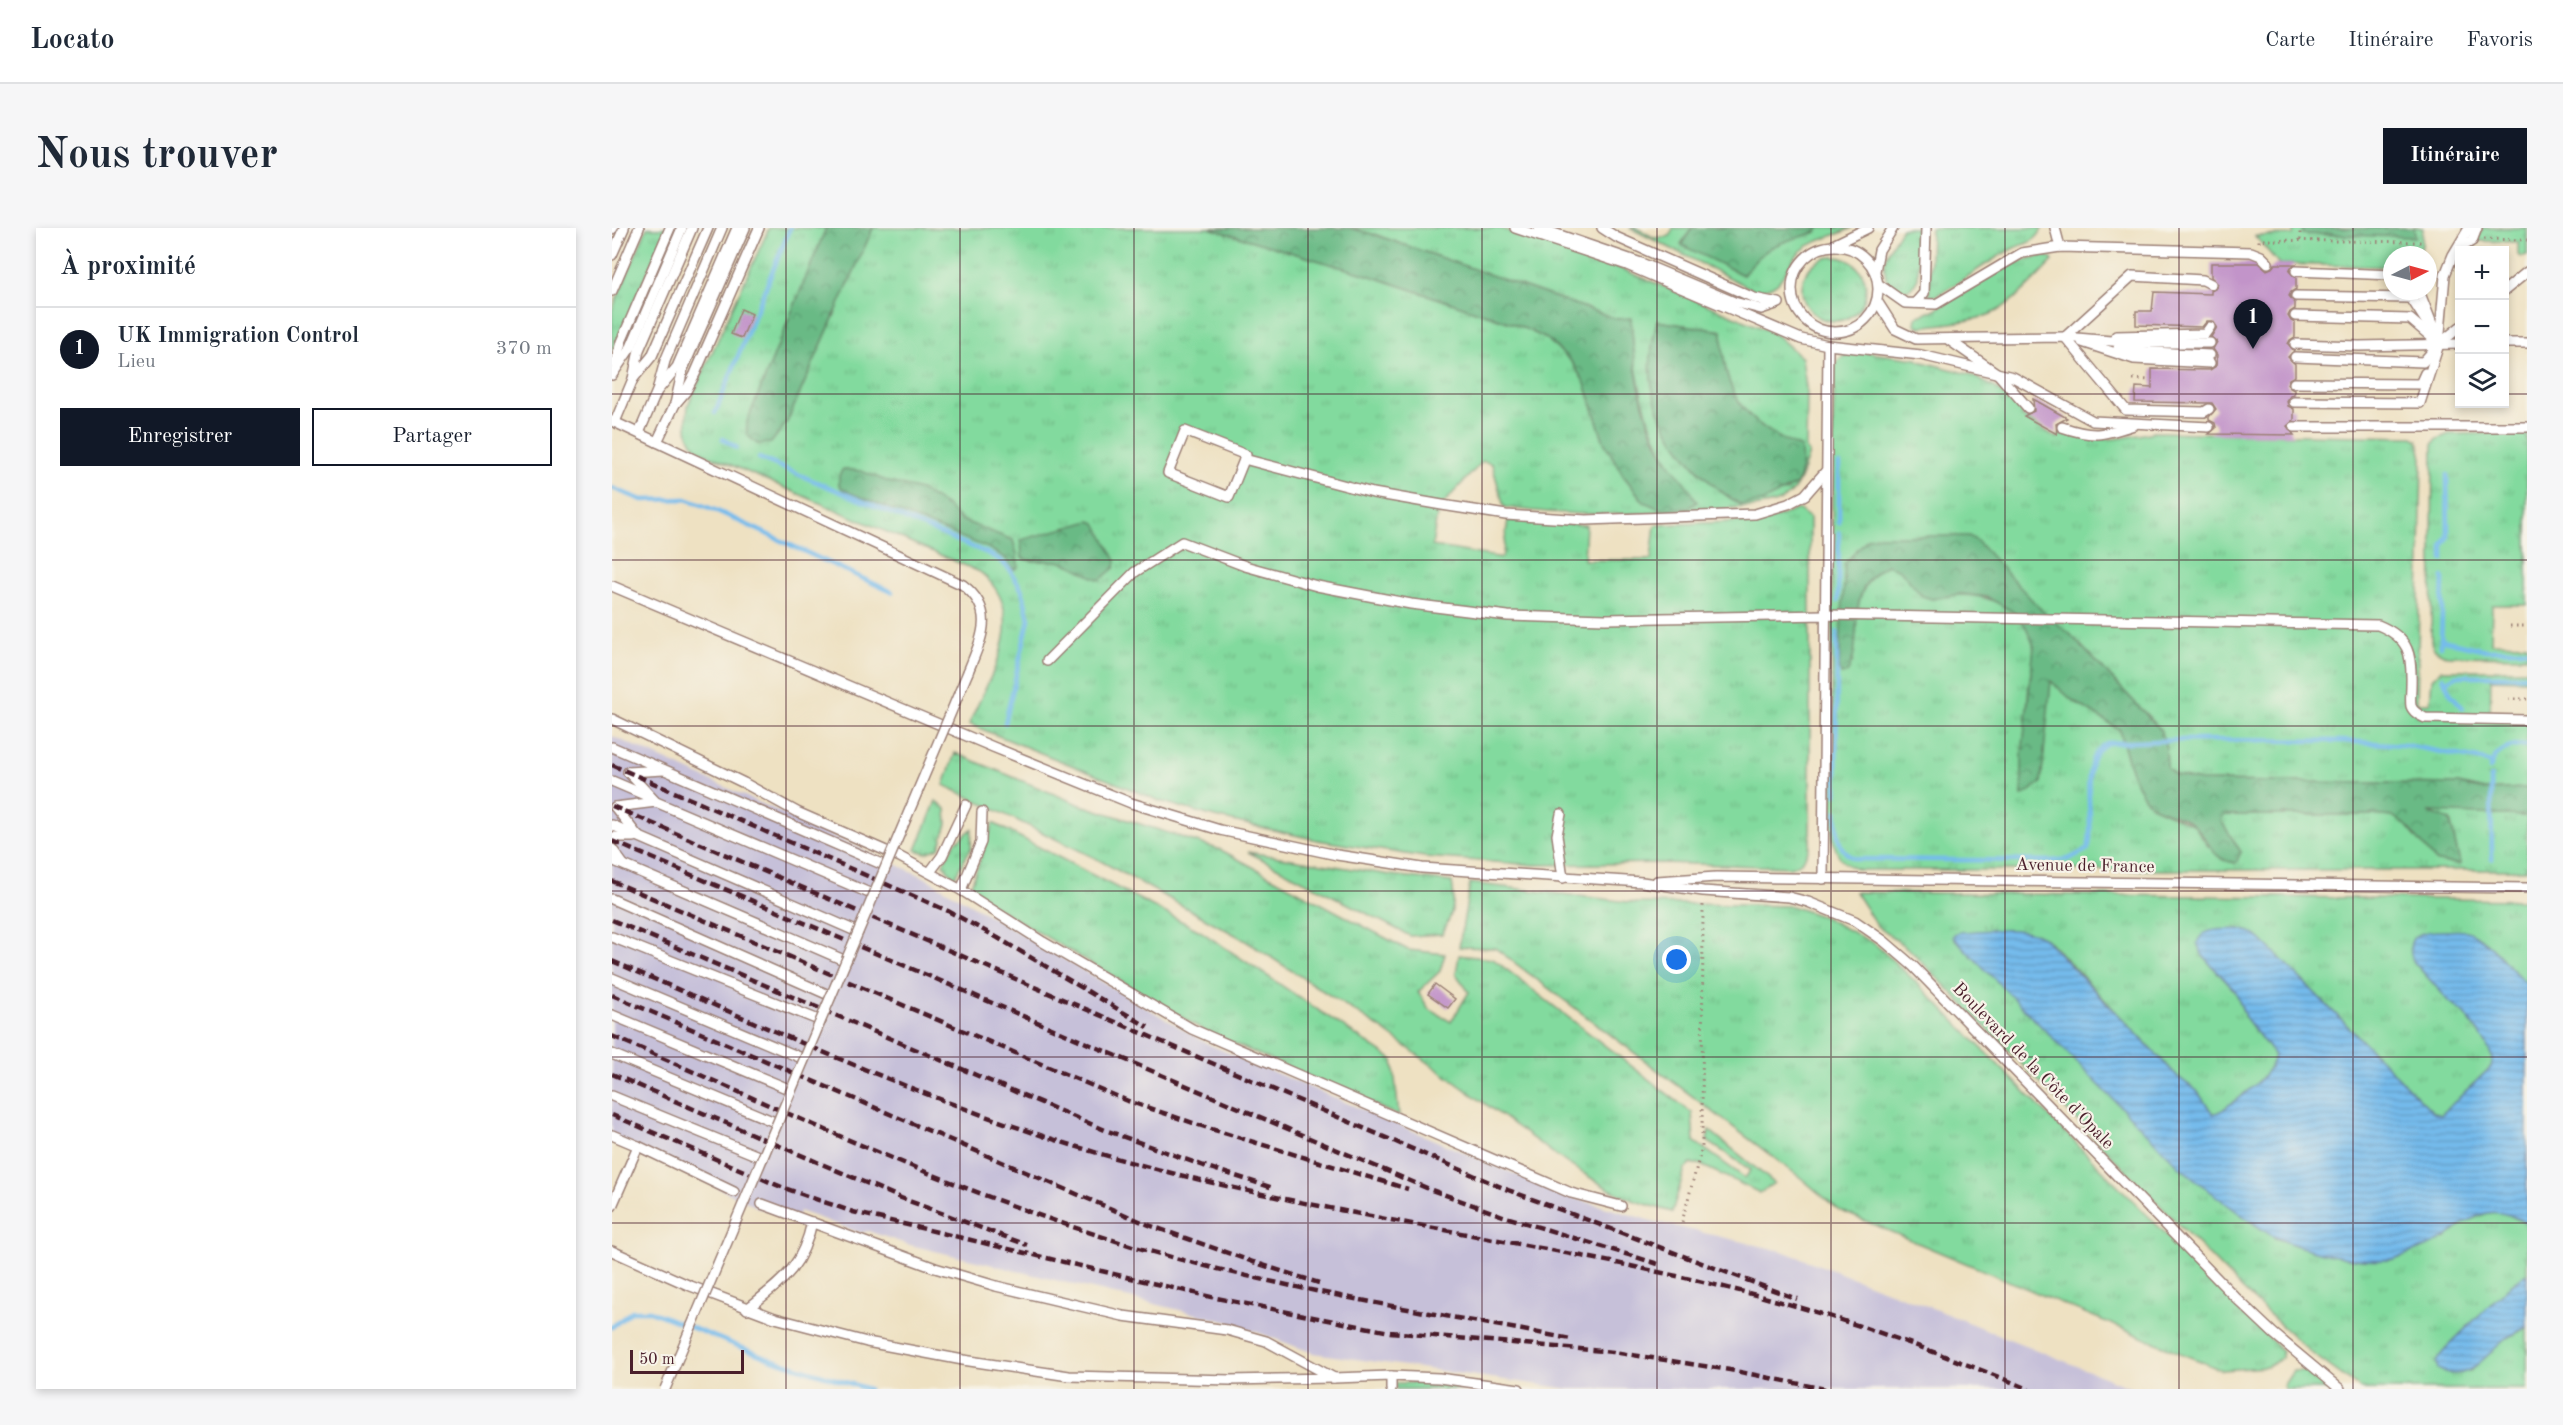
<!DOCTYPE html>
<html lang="fr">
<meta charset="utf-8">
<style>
:root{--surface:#fff;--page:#f6f6f7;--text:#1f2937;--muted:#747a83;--line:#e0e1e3;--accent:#111827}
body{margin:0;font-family:"Old Standard TT",serif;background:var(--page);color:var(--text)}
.controls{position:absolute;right:18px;top:18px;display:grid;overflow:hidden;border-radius:0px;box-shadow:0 3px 9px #0003}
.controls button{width:54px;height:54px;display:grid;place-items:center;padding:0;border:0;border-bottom:2px solid var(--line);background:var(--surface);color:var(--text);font:30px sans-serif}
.compass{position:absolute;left:1771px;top:18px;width:54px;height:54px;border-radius:50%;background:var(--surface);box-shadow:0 3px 9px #0003;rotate:84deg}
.scale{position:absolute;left:18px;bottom:15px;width:114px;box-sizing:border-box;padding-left:6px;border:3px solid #4a1f2b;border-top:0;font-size:16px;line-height:21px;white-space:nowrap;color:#4a1f2b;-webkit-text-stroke:4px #f7f3e8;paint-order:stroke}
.you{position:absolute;left:1065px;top:732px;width:21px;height:21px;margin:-15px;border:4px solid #fff;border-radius:50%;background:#1a73e8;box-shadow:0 0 0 9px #1a73e833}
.badge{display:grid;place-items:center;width:39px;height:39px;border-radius:50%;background:var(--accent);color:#fff;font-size:20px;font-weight:700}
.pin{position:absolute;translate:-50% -50px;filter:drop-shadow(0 2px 3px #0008)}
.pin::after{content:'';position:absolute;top:32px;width:21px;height:18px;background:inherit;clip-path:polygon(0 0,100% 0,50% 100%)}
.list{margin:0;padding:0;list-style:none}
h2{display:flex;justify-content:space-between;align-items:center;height:78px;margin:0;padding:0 24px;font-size:26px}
h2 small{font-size:20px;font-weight:400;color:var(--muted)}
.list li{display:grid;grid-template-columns:39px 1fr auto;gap:18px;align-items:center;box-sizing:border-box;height:84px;padding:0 24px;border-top:2px solid var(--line)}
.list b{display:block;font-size:22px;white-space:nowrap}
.list p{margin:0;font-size:20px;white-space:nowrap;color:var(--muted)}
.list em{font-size:20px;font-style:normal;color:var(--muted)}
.actions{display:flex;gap:12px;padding:18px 24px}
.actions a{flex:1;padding:14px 0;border:2px solid var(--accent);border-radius:0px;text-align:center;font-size:21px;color:var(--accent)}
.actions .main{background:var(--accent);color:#fff}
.icon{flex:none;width:33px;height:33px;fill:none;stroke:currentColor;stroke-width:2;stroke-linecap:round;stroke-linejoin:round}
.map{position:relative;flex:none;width:1915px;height:1161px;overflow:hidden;border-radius:0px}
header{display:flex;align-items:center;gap:36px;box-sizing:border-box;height:84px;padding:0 30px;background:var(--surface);border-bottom:2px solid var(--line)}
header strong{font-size:28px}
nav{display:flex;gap:33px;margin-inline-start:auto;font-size:21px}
.intro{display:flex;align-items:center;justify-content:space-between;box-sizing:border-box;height:144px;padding:0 36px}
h1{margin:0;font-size:42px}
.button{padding:15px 27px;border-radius:0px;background:var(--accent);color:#fff;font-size:21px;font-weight:700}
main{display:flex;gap:36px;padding:0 36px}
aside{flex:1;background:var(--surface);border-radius:0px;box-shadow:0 3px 9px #0003}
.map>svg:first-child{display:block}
.industrial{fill:#c6c0d9}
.grass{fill:url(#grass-tufts);stroke:#667c64;stroke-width:1.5;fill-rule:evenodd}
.forest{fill:url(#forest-crowns);stroke:#5a6c58;stroke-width:1.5}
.water{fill:url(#water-rules);stroke:#606d8c;stroke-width:1.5}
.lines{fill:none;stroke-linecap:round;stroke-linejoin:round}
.stream{stroke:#75bbec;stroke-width:4.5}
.building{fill:#c294c9}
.service-casing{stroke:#9c8076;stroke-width:12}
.path{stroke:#9c8076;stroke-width:3;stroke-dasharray:1.5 4.5;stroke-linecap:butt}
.service{stroke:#fff;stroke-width:9}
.rail{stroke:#4a1f2b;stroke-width:4.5;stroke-dasharray:9 4.5;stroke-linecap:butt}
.service-bridge-casing{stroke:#9c8076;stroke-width:12;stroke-linecap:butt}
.service-bridge{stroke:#fff;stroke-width:9}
.grid{fill:none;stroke:#4a1f2b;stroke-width:1.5;stroke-opacity:0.55}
.labels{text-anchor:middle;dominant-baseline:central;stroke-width:4.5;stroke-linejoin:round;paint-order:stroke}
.street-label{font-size:18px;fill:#4a1f2b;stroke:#f7f3e8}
</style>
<header>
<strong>Locato</strong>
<nav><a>Carte</a><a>Itinéraire</a><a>Favoris</a></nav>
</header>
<div class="intro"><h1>Nous trouver</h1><a class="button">Itinéraire</a></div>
<main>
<aside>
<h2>À proximité<small></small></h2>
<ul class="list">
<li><span class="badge">1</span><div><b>UK Immigration Control</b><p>Lieu</p></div><em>370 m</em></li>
</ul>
<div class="actions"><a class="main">Enregistrer</a><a>Partager</a></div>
</aside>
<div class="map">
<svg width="1915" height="1161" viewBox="0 0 1915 1161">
<defs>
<pattern id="grass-tufts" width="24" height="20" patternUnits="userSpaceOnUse" patternTransform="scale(1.5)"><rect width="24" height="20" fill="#82da9e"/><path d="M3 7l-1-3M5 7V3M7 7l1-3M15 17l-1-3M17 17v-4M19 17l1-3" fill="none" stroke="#72bb88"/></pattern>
<pattern id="forest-crowns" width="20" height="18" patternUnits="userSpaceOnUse" patternTransform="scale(1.5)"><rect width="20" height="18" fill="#69ba85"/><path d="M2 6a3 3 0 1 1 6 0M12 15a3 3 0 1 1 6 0" fill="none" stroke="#58976d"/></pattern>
<pattern id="water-rules" width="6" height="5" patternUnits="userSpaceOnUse" patternTransform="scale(1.5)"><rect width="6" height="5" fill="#75bbec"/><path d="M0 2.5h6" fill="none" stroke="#6297bf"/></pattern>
</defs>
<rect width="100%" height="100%" fill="#f7f3e8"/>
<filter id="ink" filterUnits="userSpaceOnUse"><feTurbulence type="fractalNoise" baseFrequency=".0167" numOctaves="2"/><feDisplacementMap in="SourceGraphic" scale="12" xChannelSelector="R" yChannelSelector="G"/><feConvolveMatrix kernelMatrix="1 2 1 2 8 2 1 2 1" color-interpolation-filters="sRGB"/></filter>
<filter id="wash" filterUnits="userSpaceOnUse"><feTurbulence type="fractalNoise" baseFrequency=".008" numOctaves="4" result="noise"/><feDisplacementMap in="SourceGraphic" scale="24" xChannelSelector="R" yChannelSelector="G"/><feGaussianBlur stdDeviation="1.35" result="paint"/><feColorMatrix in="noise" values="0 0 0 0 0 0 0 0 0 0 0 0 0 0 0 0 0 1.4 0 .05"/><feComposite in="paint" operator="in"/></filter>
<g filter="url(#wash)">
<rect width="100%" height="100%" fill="#eee1c2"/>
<path class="industrial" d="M0 508 312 649 598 817 952 967 1036 992 1170 1023 1315 1078 1522 1161H958L701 1125 642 1103 622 1099 617 1094 294 1016 256 1003 249 1005 187 983 184 992 147 980 86 950 0 911Z"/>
<g class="grass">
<path d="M35 0H55L0 125V82Z"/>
<path d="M157 0H214L135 194H175L261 0H597L759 48 905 97 935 111 960 134 973 155 992 214 1011 247 1032 274 1061 241C1031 195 1023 145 1019 91H1005L764 7 737 0H887L1005 39 1162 105 1190 130 1195 166 1194 221 1197 225C1185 263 1181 275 1138 279 1056 284 974 292 892 279L880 236 871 233 826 281 820 318 890 330 896 292 974 297 972 332H1039L1043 297 1145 293 1158 292 1186 281 1198 290V616C1195 628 1191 636 1178 639L1050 635 923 637 813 629 705 612 603 589 548 573 357 496C378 446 421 387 368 344L89 224C72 211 74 196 76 177ZM1045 93 1110 103C1110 165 1132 196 1189 221L1175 263 1165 265 1150 274 1129 277C1089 253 1047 205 1040 157 1036 136 1040 114 1045 93ZM573 203 633 227 617 269 556 245Z"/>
<path d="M1018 0H1024L1043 10 1058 8 1061 0H1080L1069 16 1131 47C1156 14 1168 15 1205 4L1207 0H1240C1224 8 1203 11 1189 23 1170 39 1175 62 1142 62Z"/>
<path d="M1290 0H1307L1306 49C1301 65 1290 65 1277 57 1266 33 1278 20 1290 0Z"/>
<path d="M1319 0H1430V1C1424 15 1413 15 1400 21 1372 35 1347 57 1319 70L1317 68Z"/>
<path d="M1682 0H1691V6L1803 8 1802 0H1811L1810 17 1807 27H1780V39L1667 36 1643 8 1681 7Z"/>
<path d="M1871 0H1915V27L1909 29 1906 27V14L1863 13 1862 22H1852C1858 13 1867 10 1871 0Z"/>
<path d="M1430 28 1438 29 1441 33C1424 50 1406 71 1385 83 1365 94 1330 96 1308 99L1303 96 1304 89C1349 74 1382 35 1430 28Z"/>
<circle cx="1222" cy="61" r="32"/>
<path d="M1250 124 1305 131 1307 133 1357 146 1382 159 1411 183 1410 188 1445 210 1451 204C1490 215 1502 212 1541 204L1801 209 1806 212 1810 230 1805 475H1818L1820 451 1829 442H1915V452L1879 451 1878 489 1915 490V560L1872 562 1846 556 1588 553 1563 547 1555 541 1554 520 1548 501 1457 405 1435 389 1244 321 1241 435C1242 400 1240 357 1274 337L1288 341 1320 371C1358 360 1410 371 1421 416 1424 428 1418 445 1417 457 1414 494 1410 530 1410 567L1429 555 1438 452 1460 472 1508 502 1517 536 1530 565 1541 579 1582 597 1596 618 1629 624 1609 593 1612 587H1760L1782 589 1794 597 1825 634 1848 636 1838 592 1813 583 1915 588V642H1248C1229 638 1222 624 1220 605V225L1223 139C1228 126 1236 125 1250 124Z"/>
<path d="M1915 205V377H1880L1879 415 1915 416V429L1835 428 1822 421 1819 414 1821 217 1825 211 1837 206Z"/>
<path d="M343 525 466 576 609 622 796 722 833 726 828 743 806 764 817 781 839 794 857 764 844 746 847 727 881 731 1080 885 1082 913 1133 950 1139 942 1095 913 1097 902 1162 955 1148 965 1087 936H1079L1073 941 1060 984 1020 972 997 961 956 936 770 801 629 710 485 631 332 557Z"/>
<path d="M324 573 334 581 335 596 327 620 314 625 304 622Z"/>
<path d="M381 595 588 703 781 832 787 888 593 803 357 663Z"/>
<path d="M360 601 359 620 342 650 331 636 343 615Z"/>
<path d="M636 624 778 647 840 654C844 674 840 689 830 706L798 708Z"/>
<path d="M858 655 1025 675 1179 678 1212 689 1263 716 1306 756 1670 1123V1130L1655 1139 1609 1142 1227 982 1189 950 883 720 847 719Z"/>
<path d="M1243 664 1915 672V756L1867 710 1801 733 1838 774 1854 787 1874 815 1881 831 1879 839 1829 887 1822 885 1659 721 1591 728 1624 764 1633 789 1662 827C1659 851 1626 870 1608 884L1601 886 1585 863 1566 849 1438 714 1423 705 1663 1010 1722 1027 1751 1032H1778L1834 1010 1852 994 1876 985 1890 983 1915 996V1045L1896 1059 1833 1121 1857 1144 1892 1112 1915 1099V1161H1749L1698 1124 1630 1061 1299 723 1265 698Z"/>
<path d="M1681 1143H1694L1718 1161H1674L1671 1158Z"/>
<path d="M783 1155H825L869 1161H784Z"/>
</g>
<g class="forest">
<path d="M214 0H261L175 194 159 215 145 216 135 207V194Z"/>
<path d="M597 0H737L764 7 1005 91 1019 90C1022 135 1027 180 1048 221 1058 240 1076 254 1085 274L1077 280 1048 281 1032 274 1011 247 992 214 973 155 960 134 935 111 905 97 759 48Z"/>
<path d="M1080 0H1207L1205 4C1168 15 1156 14 1131 47L1069 17Z"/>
<path d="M1691 0H1802L1803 9 1691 6Z"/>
<path d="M1045 93 1110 103C1110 165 1132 196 1189 220L1190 239 1185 256 1150 274 1129 277C1089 253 1047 205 1040 157 1036 136 1040 113 1045 93Z"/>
<path d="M231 241 249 243 277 254 308 262 335 278 349 292 401 312 405 326 406 339 402 342 393 330 376 320 231 262 227 257V247Z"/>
<path d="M478 293 484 295 504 333 503 339 488 352C474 348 464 337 449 334 437 331 421 336 410 330L409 312Z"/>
<path d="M1268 308H1357L1365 313 1435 388 1457 405 1548 501 1554 520 1555 540 1563 547 1588 553 1846 556 1872 562 1915 560V588L1816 584 1838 592 1848 636 1825 634 1794 597 1782 589 1760 587H1612L1609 593 1629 624 1624 635C1598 632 1598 612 1582 597 1572 588 1556 585 1544 580 1524 571 1513 522 1508 502L1460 472 1439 453 1429 555 1410 568V527L1422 418 1414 399 1400 383 1375 369 1349 366 1320 371 1310 368 1288 342 1275 337C1228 363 1255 411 1235 445L1229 446 1227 438 1233 335 1256 310Z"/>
</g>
<g class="water">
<path d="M1627 701 1638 704 1649 711 1822 885 1829 887 1879 839 1881 831 1874 815 1854 787 1838 774 1801 733C1791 705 1810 703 1832 703 1841 703 1852 701 1860 705 1880 716 1896 738 1912 754L1915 756V996C1882 974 1862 986 1835 1009 1828 1014 1785 1031 1776 1032 1743 1035 1695 1023 1665 1010 1655 1006 1646 998 1638 993 1614 976 1592 959 1569 940L1341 709 1342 706 1348 704C1374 703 1408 697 1431 709L1566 849 1585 863 1601 886 1608 884C1625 870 1659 851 1662 827L1633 789 1624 764 1591 728 1585 715C1591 698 1612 702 1627 701Z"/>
<path d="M1915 1045V1099C1907 1103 1897 1108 1890 1114 1870 1131 1854 1157 1826 1141L1824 1134 1833 1121 1896 1059Z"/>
</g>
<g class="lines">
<g class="stream">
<path d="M103 185 178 0"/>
<path d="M111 211 125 220"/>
<path d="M147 230 375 325 388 332 398 342 410 362 417 391 393 495"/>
<path d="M0 260 30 272 74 271 103 282 280 364"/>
<path d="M1227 295V236"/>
<path d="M1831 332V317L1836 309 1835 247"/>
<path d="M1226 373 1227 304"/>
<path d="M1830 412 1874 422H1915"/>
<path d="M1829 418 1831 349"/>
<path d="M1831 449 1838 465 1851 480"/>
<path d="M1833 454 1844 448H1915"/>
<path d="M1878 541C1883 521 1897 518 1915 517"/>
<path d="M1879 549 1880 631"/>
<path d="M1224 566 1225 404"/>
<path d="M1224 584C1226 604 1223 623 1244 631L1440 633 1457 631 1476 621C1485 589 1462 533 1495 515L1573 512 1729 513 1793 517 1871 532 1879 536"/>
<path d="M0 1099 20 1083H38L161 1132 256 1161"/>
</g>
</g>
<g id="blocks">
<g class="building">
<path d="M1599 35H1647L1655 42 1660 40 1663 36H1684L1679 39 1677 43 1684 50V61L1679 64 1677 68 1683 75V81L1678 84 1676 88 1679 93 1683 95V109L1678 112 1676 116 1682 123 1676 129 1683 136V148L1677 151 1675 156 1678 160 1682 162V167L1678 168 1675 173 1676 178 1682 181V192L1675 198 1682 207 1597 206 1604 200 1603 195 1597 192V189L1604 181 1600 175 1523 174 1524 159 1540 160V141L1598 142 1604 138 1605 127 1601 121 1605 114 1599 109 1605 99 1601 93H1595L1590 99 1524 97V83H1540L1542 64 1599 66V63L1603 61 1606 56 1599 49Z"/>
<path d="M129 81 140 86 130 110 119 106Z"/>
<path d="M1421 171 1455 190 1444 196 1445 206 1412 188 1422 183Z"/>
<path d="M823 756 843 771 836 780 816 766Z"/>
</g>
</g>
</g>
<g filter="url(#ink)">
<use href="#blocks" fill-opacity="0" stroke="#9c8076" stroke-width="1.5"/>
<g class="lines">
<defs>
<g id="service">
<path d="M903 0 1015 37 1189 111 1216 117 1309 127 1401 149 1481 193 1597 199"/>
<path d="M927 0 1029 35 1122 74 1149 81 1167 75"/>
<path d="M990 0 1004 9 1142 70 1166 75"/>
<path d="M1443 0 1448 19"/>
<path d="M0 1 1 0"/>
<path d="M1223 16 1256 0"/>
<circle cx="1223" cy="61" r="43"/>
<path d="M1847 21 1860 13 1865 0"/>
<path d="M0 27 12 0"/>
<path d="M1263 43 1267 22 1281 0"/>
<path d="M1684 43 1780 47"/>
<path d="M1266 56 1293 75 1324 76 1410 25 1448 19 1639 24 1649 28 1656 35"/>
<path d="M0 63 27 0"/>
<path d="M1807 63 1826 111"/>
<path d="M1892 63 1915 44"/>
<path d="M1684 68 1799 70 1817 98"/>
<path d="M1265 73 1283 101 1304 111 1453 109 1523 115H1598"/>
<path d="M1303 75 1312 65 1314 0"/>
<path d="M1683 88 1798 91 1825 114"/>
<path d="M1504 108 1593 106 1598 99"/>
<path d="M1453 109 1514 182 1592 184 1597 181"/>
<path d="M1453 109 1520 48 1591 52 1599 56"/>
<path d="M1337 112 1386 146 1416 180"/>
<path d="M1470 114 1522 131 1598 135"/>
<path d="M1892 115H1915"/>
<path d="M1683 116 1747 118 1848 116"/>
<path d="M1506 120 1522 123 1598 127"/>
<path d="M1683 129 1811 134 1827 116 1848 99"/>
<path d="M3 137 9 114 58 0"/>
<path d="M0 147 19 119 70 0"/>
<path d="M21 151 40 128 96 0"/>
<path d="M1682 155 1808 156 1813 145"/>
<path d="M46 159 53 133 110 0"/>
<path d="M1682 174 1808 175 1827 116 1833 47 1841 27 1857 0"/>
<path d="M63 176 74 163 83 146 147 0"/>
<path d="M0 193 351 357C385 383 369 411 356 444"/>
<path d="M3 194 21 151 27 122 80 0"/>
<path d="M1450 199C1482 210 1490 207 1522 197"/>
<path d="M1682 199H1915"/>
<path d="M573 203 634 227 617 269 556 245Z"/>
<path d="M27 205 45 163 65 139 125 0"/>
<path d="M45 214 63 176 71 141 133 0"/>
<path d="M632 231 761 265 830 277 894 287 974 292 1143 286 1176 276 1193 267 1214 243"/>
<path d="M0 358 381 519 519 575 608 602 725 627 810 640 1030 654 1091 663 1177 669 1196 674 1243 693 1272 713 1301 738 1623 1069 1661 1105 1728 1161"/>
<path d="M435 433 523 344 570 314 633 338 705 358 799 376 896 388 993 391 1213 387 1766 397C1798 410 1800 427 1799 458 1799 464 1798 472 1799 478 1801 484 1807 487 1813 490L1915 492"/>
<path d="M0 491 132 555 185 584 288 629 349 662 369 614 370 584"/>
<path d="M0 519 274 638"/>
<path d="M16 544 44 574 262 667"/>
<path d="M16 544 52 542"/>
<path d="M0 553 35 568"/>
<path d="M3 579 44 574"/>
<path d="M3 579 25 607"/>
<path d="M949 586 945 607 951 650"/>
<path d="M0 597 246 704"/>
<path d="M0 609H21"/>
<path d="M0 621 11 636"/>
<path d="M0 632 234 733"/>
<path d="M318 644 330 628 354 577"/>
<path d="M1211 651 1216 117"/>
<path d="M1045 653 1104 649 1915 660"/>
<path d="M349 662 431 714 580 801 959 965 1009 978"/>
<path d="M0 671 219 768"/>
<path d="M0 709 209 793"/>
<path d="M0 750 192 831"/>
<path d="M0 787 179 862"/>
<path d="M0 826 165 895"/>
<path d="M0 868 151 930"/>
<path d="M0 907 26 918"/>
<path d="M0 978 26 918 122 964"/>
<path d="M0 1023 76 1057 163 1090 255 1114 351 1132 457 1148 618 1152 722 1150 654 1113 615 1102 511 1088 384 1058 323 1040 150 976"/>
<path d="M135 1081C170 1053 190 1041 200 994"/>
<path d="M779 1148V1161"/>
<path d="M722 1150 779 1148 827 1150 907 1161"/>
</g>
</defs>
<use href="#service" class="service-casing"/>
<g class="path">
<path d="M1872 11 1915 12"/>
<path d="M1688 12V0"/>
<path d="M1647 14V12L1810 14"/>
<path d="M1521 151 1538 152"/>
<path d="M1898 398H1915"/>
<path d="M1896 471H1915"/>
<path d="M1070 994 1090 919 1091 674"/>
</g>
<use href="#service" class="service"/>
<g class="rail">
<path d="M0 537 336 683 386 710 536 799"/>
<path d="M0 578 896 962 1185 1071"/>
<path d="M0 613 817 961 891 988 1046 1036"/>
<path d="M0 653 516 873 599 901 796 961"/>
<path d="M0 692 493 902 592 938 661 960"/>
<path d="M0 733C174 807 346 889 529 937 724 989 925 1013 1120 1061 1222 1086 1320 1122 1417 1161"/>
<path d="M0 767 537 997 641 1034 707 1055"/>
<path d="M0 808C170 882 340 963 517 1017 661 1060 811 1083 959 1111"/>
<path d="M0 846 289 970 415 1017"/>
<path d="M0 887 172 960 241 984 599 1069 778 1104 1001 1124 1118 1142 1213 1161"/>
</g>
<defs>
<path id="service-bridge" d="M53 1161 356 444"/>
</defs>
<use href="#service-bridge" class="service-bridge-casing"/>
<use href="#service-bridge" class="service-bridge"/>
</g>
</g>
<path class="grid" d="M174 0V1161M348 0V1161M522 0V1161M696 0V1161M870 0V1161M1045 0V1161M1219 0V1161M1393 0V1161M1567 0V1161M1741 0V1161M0 166H1848M1892 166H1915M0 332H1915M0 498H1915M0 663H1915M0 829H1915M0 995H1915"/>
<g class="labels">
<g class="street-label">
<text transform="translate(1473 638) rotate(1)">Avenue de France</text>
<text transform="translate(1421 838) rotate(46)">Boulevard de la Côte d'Opale</text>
</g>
</g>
</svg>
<div class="controls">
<button>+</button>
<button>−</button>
<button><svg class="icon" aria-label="layers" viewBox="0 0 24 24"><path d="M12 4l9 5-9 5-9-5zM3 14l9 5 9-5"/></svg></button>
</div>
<svg class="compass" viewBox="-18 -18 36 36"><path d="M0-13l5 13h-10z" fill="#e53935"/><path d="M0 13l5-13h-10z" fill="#747a83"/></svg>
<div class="scale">50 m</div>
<div class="you"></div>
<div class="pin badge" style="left:1641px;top:121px">1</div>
</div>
</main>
